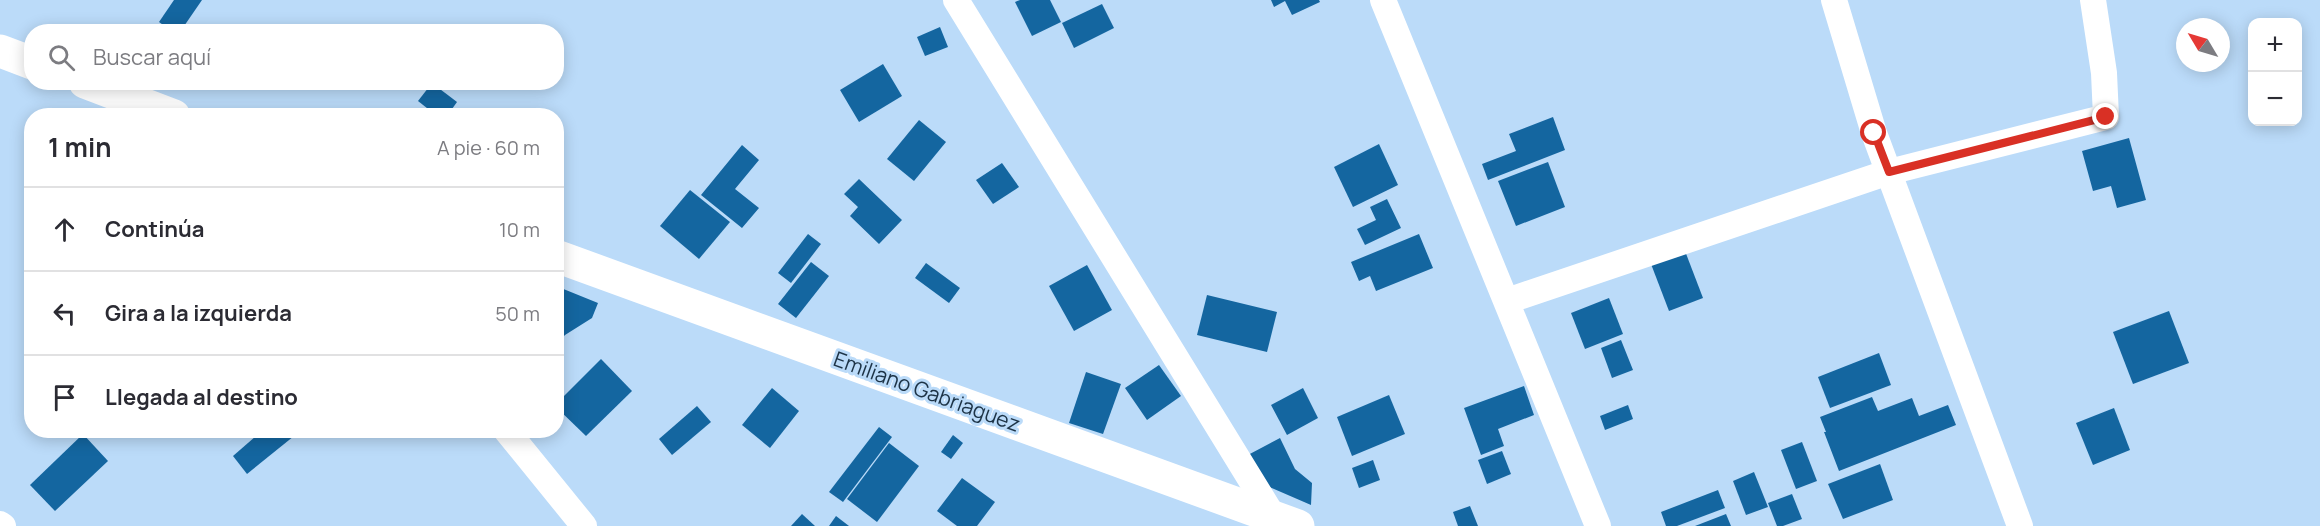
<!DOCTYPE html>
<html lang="es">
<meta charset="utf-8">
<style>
:root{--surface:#fff;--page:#f7f7f7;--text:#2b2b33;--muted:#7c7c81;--line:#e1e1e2}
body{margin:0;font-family:Manrope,sans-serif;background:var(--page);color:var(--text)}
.controls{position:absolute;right:18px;top:18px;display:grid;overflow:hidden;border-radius:12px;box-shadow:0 3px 15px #0003}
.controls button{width:54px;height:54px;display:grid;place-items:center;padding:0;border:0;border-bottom:2px solid var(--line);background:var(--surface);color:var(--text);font:30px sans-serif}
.compass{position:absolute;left:2176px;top:18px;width:54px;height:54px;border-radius:50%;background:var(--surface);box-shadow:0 3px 15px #0003;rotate:308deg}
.stop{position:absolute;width:18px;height:18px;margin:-14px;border:4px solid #d93025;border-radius:50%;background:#fff}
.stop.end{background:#d93025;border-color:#fff;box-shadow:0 2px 6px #0008}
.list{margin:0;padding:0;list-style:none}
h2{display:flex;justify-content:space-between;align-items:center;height:78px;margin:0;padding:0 24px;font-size:26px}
h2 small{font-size:20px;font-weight:400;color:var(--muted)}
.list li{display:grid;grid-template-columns:39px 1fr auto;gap:18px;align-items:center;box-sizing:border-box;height:84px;padding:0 24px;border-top:2px solid var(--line)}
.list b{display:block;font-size:22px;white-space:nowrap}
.list em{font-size:20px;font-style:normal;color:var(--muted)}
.icon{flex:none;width:33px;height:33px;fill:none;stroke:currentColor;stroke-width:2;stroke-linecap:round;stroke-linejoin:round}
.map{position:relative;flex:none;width:2320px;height:526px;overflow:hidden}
.search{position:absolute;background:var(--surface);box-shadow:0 3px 15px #0003;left:24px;top:24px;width:540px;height:66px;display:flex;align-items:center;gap:15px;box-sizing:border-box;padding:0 21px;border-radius:24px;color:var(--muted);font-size:22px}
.panel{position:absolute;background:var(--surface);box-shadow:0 3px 15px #0003;left:24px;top:108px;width:540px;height:330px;border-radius:24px}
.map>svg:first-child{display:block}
.building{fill:#1466a0}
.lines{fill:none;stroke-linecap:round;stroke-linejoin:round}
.minor{stroke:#fff;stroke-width:26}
.secondary{stroke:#fff;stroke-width:33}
.route{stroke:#d93025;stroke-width:8}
.labels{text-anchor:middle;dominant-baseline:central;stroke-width:6;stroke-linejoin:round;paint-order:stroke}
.street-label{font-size:21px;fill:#1d3346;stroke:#bbdbf9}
</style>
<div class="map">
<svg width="2320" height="526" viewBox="0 0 2320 526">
<rect width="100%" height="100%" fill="#bbdbf9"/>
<g class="building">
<path d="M174 0H202L180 32H173L159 22Z"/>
<path d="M1020 0H1050L1061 22 1032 36 1015 2Z"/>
<path d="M1271 0H1319L1320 2 1292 15 1285 1 1274 7Z"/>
<path d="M1102 4 1114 28 1074 48 1062 23Z"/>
<path d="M940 27 948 47 925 56 917 37Z"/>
<path d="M883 64 902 96 859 122 840 90Z"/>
<path d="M432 83 457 102 447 116H437L418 101Z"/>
<path d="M1553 117 1565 150 1488 180 1482 164 1516 151 1509 134Z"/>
<path d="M919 120 946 142 914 181 887 159Z"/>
<path d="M2129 138 2146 200 2117 208 2111 186 2093 191 2082 151Z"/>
<path d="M1379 144 1398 185 1353 207 1334 167Z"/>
<path d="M742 145 759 160 735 189 759 208 742 228 701 195Z"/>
<path d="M1548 162 1565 207 1516 226 1498 181Z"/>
<path d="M1002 163 1019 187 993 204 976 180Z"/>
<path d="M859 179 902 220 879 244 850 216 858 207 844 194Z"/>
<path d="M690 190 730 222 699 259 660 226Z"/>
<path d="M1387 199 1401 228 1365 245 1357 229 1376 220 1370 207Z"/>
<path d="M808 234 821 244 791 283 778 273Z"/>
<path d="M1419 234 1433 268 1376 291 1370 276 1359 281 1351 262Z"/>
<path d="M1685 251 1703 298 1669 311 1651 264Z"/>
<path d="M811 262 829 276 796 318 778 304Z"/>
<path d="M926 263 960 288 949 303 915 278Z"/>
<path d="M1087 265 1112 310 1074 331 1049 286Z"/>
<path d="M556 286 598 303 592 318 565 335 556 345Z"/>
<path d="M1207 295 1277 312 1267 352 1197 335Z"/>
<path d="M1609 298 1623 334 1585 349 1571 313Z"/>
<path d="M2169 311 2189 363 2133 384 2113 332Z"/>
<path d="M1621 340 1633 370 1612 378 1601 348Z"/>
<path d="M1879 353 1891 385 1830 408 1818 377Z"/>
<path d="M601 359 632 391 586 436 556 407V404Z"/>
<path d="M1159 365 1181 396 1147 420 1125 388Z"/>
<path d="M1086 372 1121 384 1103 434 1069 423Z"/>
<path d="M1524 386 1534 415 1498 429 1504 446 1481 455 1464 408Z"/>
<path d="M772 388 799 411 770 448 742 425Z"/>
<path d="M1303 388 1318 418 1287 435 1271 405Z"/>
<path d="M1389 395 1405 434 1352 456 1337 417Z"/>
<path d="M1872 397 1878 411 1912 398 1919 416 1948 405 1956 425 1839 471 1824 432H1826L1820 417Z"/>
<path d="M1628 405 1633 419 1605 430 1600 416Z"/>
<path d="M697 406 711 422 672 455 659 439Z"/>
<path d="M2114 408 2130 450 2093 465 2076 423Z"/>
<path d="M879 427 892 437 843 502 829 492Z"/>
<path d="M263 430 299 432 247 474 233 456Z"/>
<path d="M83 434 108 461 55 511 30 485Z"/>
<path d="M953 435 963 443 951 459 941 452Z"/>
<path d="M1280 438 1295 469 1312 483 1311 505 1258 482 1246 456Z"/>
<path d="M1802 442 1817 481 1796 489 1781 450Z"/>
<path d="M889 443 919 466 877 522 847 499Z"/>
<path d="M1502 451 1511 474 1487 484 1478 460Z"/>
<path d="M1373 460 1380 480 1359 488 1352 468Z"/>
<path d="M1880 464 1893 500 1843 519 1828 484Z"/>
<path d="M1754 472 1768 507 1746 515 1733 481Z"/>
<path d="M962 478 995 502 977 526H957L937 511Z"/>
<path d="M1718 490 1725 508 1677 526H1666L1661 512Z"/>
<path d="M1792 494 1802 519 1783 526H1777L1768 503Z"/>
<path d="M1470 506 1478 526H1458L1453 512Z"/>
<path d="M802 514 815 526H791Z"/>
<path d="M1726 514 1731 526H1695Z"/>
<path d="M836 516 849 526H829Z"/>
</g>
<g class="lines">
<g class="minor">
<path d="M956 0 1273 516"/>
<path d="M1383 0 1598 526"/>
<path d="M1834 0 1874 133 2020 526"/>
<path d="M1507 301 1889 172 2106 117 2104 73 2093 0"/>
<path d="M506 430 584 526"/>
<path d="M0 524 3 526"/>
</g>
<g class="secondary">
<path d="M0 51 32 63"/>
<path d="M85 82 174 116"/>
<path d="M556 256 1298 526"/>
</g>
</g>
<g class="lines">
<path class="route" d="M1874 133 1889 172 2106 117"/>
</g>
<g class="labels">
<g class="street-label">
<text transform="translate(927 391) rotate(20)">Emiliano Gabriaguez</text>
</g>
</g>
</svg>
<div class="controls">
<button>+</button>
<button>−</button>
</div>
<svg class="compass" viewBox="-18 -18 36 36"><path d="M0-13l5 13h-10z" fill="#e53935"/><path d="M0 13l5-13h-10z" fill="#7c7c81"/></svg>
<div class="stop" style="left:1874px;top:133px"></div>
<div class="stop end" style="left:2106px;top:117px"></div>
<div class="search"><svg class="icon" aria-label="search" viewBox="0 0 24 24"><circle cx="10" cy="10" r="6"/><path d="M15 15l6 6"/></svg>Buscar aquí</div>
<section class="panel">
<h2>1 min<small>A pie · 60 m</small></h2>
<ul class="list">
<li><svg class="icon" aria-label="ahead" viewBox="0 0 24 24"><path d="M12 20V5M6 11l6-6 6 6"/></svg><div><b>Continúa</b></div><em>10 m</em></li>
<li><svg class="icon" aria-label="left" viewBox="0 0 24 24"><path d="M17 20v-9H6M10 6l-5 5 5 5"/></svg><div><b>Gira a la izquierda</b></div><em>50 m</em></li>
<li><svg class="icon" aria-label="arrive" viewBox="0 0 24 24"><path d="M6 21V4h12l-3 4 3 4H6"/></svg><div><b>Llegada al destino</b></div></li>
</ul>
</section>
</div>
